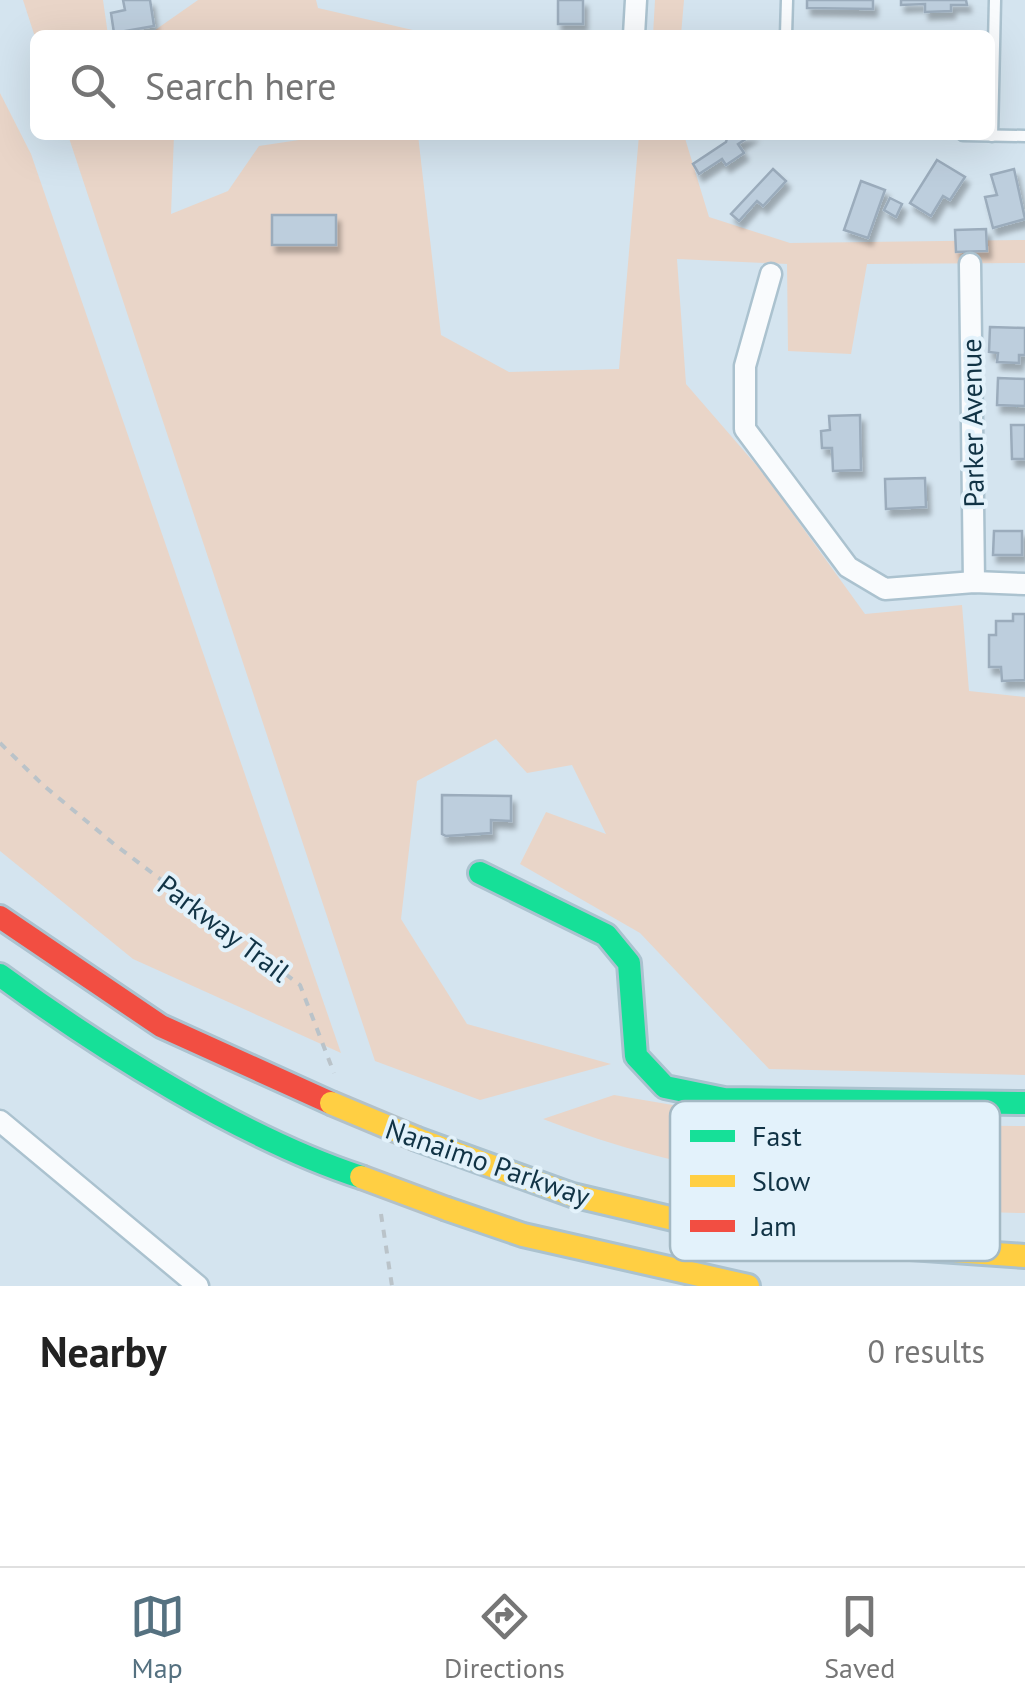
<!DOCTYPE html>
<style>
:root{--surface:#fff;--page:#f6f6f6;--text:#222;--muted:#767676;--line:#e0e0e0;--accent:#557180}
body{margin:0;font-family:"PT Sans",sans-serif;background:var(--page);color:var(--text)}
.list{margin:0;padding:0;list-style:none}
h2{display:flex;justify-content:space-between;align-items:center;height:130px;margin:0;padding:0 40px;font-size:42px}
h2 small{font-size:32px;font-weight:400;color:var(--muted)}
.icon{flex:none;width:55px;height:55px;fill:none;stroke:currentColor;stroke-width:2;stroke-linecap:round;stroke-linejoin:round}
.map{position:relative;flex:none;width:1025px;height:1286px;overflow:hidden}
.search{position:absolute;background:var(--surface);box-shadow:0 10px 40px #0002;left:30px;right:30px;top:30px;height:110px;display:flex;align-items:center;gap:25px;box-sizing:border-box;padding:0 35px;border-radius:15px;color:var(--muted);font-size:38px}
.sheet{height:280px;background:var(--surface)}
nav{display:flex;justify-content:space-around;align-items:center;box-sizing:border-box;height:140px;border-top:2px solid var(--line);background:var(--surface);font-size:28px;color:var(--muted)}
nav a{display:grid;justify-items:center;gap:5px}
nav .on{color:var(--accent)}
.map>svg:first-child{display:block}
.green{fill:#e9d5c8}
.building{fill:#bdcedd;stroke:#9bacbc;stroke-width:2.5;filter:url(#shadow)}
.lines{fill:none;stroke-linecap:round;stroke-linejoin:round}
.lane-casing{stroke:#abc2cf;stroke-width:15}
.street-casing{stroke:#abc2cf;stroke-width:25}
.fast-casing{stroke:#abc2cf;stroke-width:28}
.slow-casing{stroke:#abc2cf;stroke-width:28}
.jam-casing{stroke:#abc2cf;stroke-width:28}
.path{stroke:#bac3c9;stroke-width:4;stroke-dasharray:8 8;stroke-linecap:butt}
.lane{stroke:#f9fbfd;stroke-width:10}
.street{stroke:#f9fbfd;stroke-width:20}
.fast{stroke:#16e098;stroke-width:22}
.slow{stroke:#ffcf43;stroke-width:22}
.jam{stroke:#f24e42;stroke-width:22}
.slow-bridge-casing{stroke:#b3c1c9;stroke-width:28;stroke-linecap:butt}
.slow-bridge{stroke:#ffcf43;stroke-width:22}
.labels{text-anchor:middle;dominant-baseline:central;stroke-width:8;stroke-linejoin:round;paint-order:stroke}
.street-label{font-size:28px;fill:#113345;stroke:#e3f2fb}
.key{fill:#e3f2fb;stroke:#a4b9c4;stroke-width:2.5}
.key-label{font-size:28px;fill:#113345}
</style>
<div class="map">
<svg width="1025" height="1286" viewBox="0 0 1025 1286">
<defs>
<filter id="shadow"><feDropShadow dx="4" dy="7" stdDeviation="2.5" flood-color="#0004"/></filter>
</defs>
<rect width="100%" height="100%" fill="#d4e4ef"/>
<g class="green">
<path d="M23 0H103L108 35 35 37Z"/>
<path d="M198 0H316L318 8 417 31 414 35H148Z"/>
<path d="M655 0H684L681 35H653Z"/>
<path d="M0 93 31 154 341 1053 133 959 0 851Z"/>
<path d="M68 135H174L171 214 228 191 259 146 332 135H418L441 335 509 372 619 369 639 135H684L709 217 790 243 1025 240V263L867 264 851 354 788 351 787 264 677 259 686 384 764 474 865 614 962 605 969 691 1025 697V1075L769 1069 640 933 520 864 546 812 606 834 572 765 527 773 496 739 417 781 401 919 467 1024 611 1064 480 1100 375 1061Z"/>
<path d="M614 1095 785 1124 1025 1126V1213C957 1213 893 1201 826 1190 729 1174 635 1156 543 1119Z"/>
</g>
<g class="building">
<path d="M123 0H150L154 26 114 33 111 13 125 10Z"/>
<rect x="558" y="0" width="25" height="24"/>
<path d="M807 0H873V9L807 8Z"/>
<path d="M901 0H966L967 5H951V11L925 12V4L901 5Z"/>
<path d="M728 135H752L738 144 744 153 726 165 722 159 699 174 693 164 726 142Z"/>
<path d="M937 160 965 177 950 200 943 196 931 216 910 203Z"/>
<path d="M773 169 786 181 763 206 757 201 739 221 731 214Z"/>
<path d="M1014 169 1025 219 993 228 985 197 997 195 991 175Z"/>
<path d="M861 181 885 190 868 238 844 230Z"/>
<path d="M890 198 902 204 896 217 884 210Z"/>
<rect x="272" y="215" width="64" height="30"/>
<path d="M986 229 987 251 956 252 955 230Z"/>
<path d="M990 327 1025 328V355H1019V363L997 362 998 353 989 352Z"/>
<path d="M998 378 1025 379V406L997 405Z"/>
<path d="M860 415 861 470 833 471 832 448H822L821 431 830 430 829 416Z"/>
<path d="M1011 425H1025V459H1012Z"/>
<path d="M925 478 926 507 886 509 885 479Z"/>
<path d="M994 531H1022V555H993Z"/>
<path d="M1013 614H1025V680L1002 681 1001 667H989V635H996V621H1013Z"/>
<path d="M442 795 511 796V821L491 820V833L446 836 442 834Z"/>
</g>
<g class="lines">
<defs>
<g id="lane">
<path d="M786 35 787 0"/>
<path d="M963 135 1025 136"/>
<path d="M992 136 995 0"/>
</g>
<g id="street">
<path d="M634 35 636 0"/>
<path d="M970 264 974 582"/>
<path d="M771 274 745 366V429L848 567 885 589 974 582 1025 584"/>
<path d="M0 1121 198 1286"/>
</g>
<g id="fast">
<path d="M480 873 606 935 629 963 636 1056 665 1087 724 1099 1025 1103"/>
<path d="M0 975C99 1048 244 1139 361 1177"/>
</g>
<g id="slow">
<path d="M417 1139 572 1195 750 1237 1025 1256"/>
<path d="M447 1209 523 1235 748 1286"/>
</g>
<path id="jam" d="M0 917 161 1026 331 1103"/>
</defs>
<use href="#lane" class="lane-casing"/>
<use href="#street" class="street-casing"/>
<use href="#fast" class="fast-casing"/>
<use href="#slow" class="slow-casing"/>
<use href="#jam" class="jam-casing"/>
<g class="path">
<path d="M0 743 43 785 114 844 300 985 334 1073"/>
<path d="M381 1214 392 1286"/>
</g>
<use href="#lane" class="lane"/>
<use href="#street" class="street"/>
<use href="#fast" class="fast"/>
<use href="#slow" class="slow"/>
<use href="#jam" class="jam"/>
<defs>
<g id="slow-bridge">
<path d="M331 1103 417 1139"/>
<path d="M361 1177 447 1209"/>
</g>
</defs>
<use href="#slow-bridge" class="slow-bridge-casing"/>
<use href="#slow-bridge" class="slow-bridge"/>
</g>
<g class="labels">
<g class="street-label">
<text transform="translate(972 423) rotate(-91)">Parker Avenue</text>
<text transform="translate(224 928) rotate(37)">Parkway Trail</text>
<text transform="translate(488 1162) rotate(19)">Nanaimo Parkway</text>
</g>
</g>
<rect x="670" y="1101" width="330" height="160" rx="15" class="key"/>
<rect x="690" y="1130" width="45" height="12" fill="#16e098"/>
<rect x="690" y="1175" width="45" height="12" fill="#ffcf43"/>
<rect x="690" y="1220" width="45" height="12" fill="#f24e42"/>
<g class="key-label">
<text x="752" y="1146">Fast</text>
<text x="752" y="1191">Slow</text>
<text x="752" y="1236">Jam</text>
</g>
</svg>
<div class="search"><svg class="icon" aria-label="search" viewBox="0 0 24 24"><circle cx="10" cy="10" r="6"/><path d="M15 15l6 6"/></svg>Search here</div>
</div>
<section class="sheet">
<h2>Nearby<small>0 results</small></h2>
<ul class="list">
</ul>
</section>
<nav>
<a class="on"><svg class="icon" aria-label="map" viewBox="0 0 24 24"><path d="M3 6l6-2 6 2 6-2v14l-6 2-6-2-6 2zM9 4v14M15 6v14"/></svg>Map</a>
<a><svg class="icon" aria-label="directions" viewBox="0 0 24 24"><path d="M12 3l9 9-9 9-9-9zM9 14v-3h6M13 9l2 2-2 2"/></svg>Directions</a>
<a><svg class="icon" aria-label="saved" viewBox="0 0 24 24"><path d="M7 4h10v16l-5-4-5 4z"/></svg>Saved</a>
</nav>
